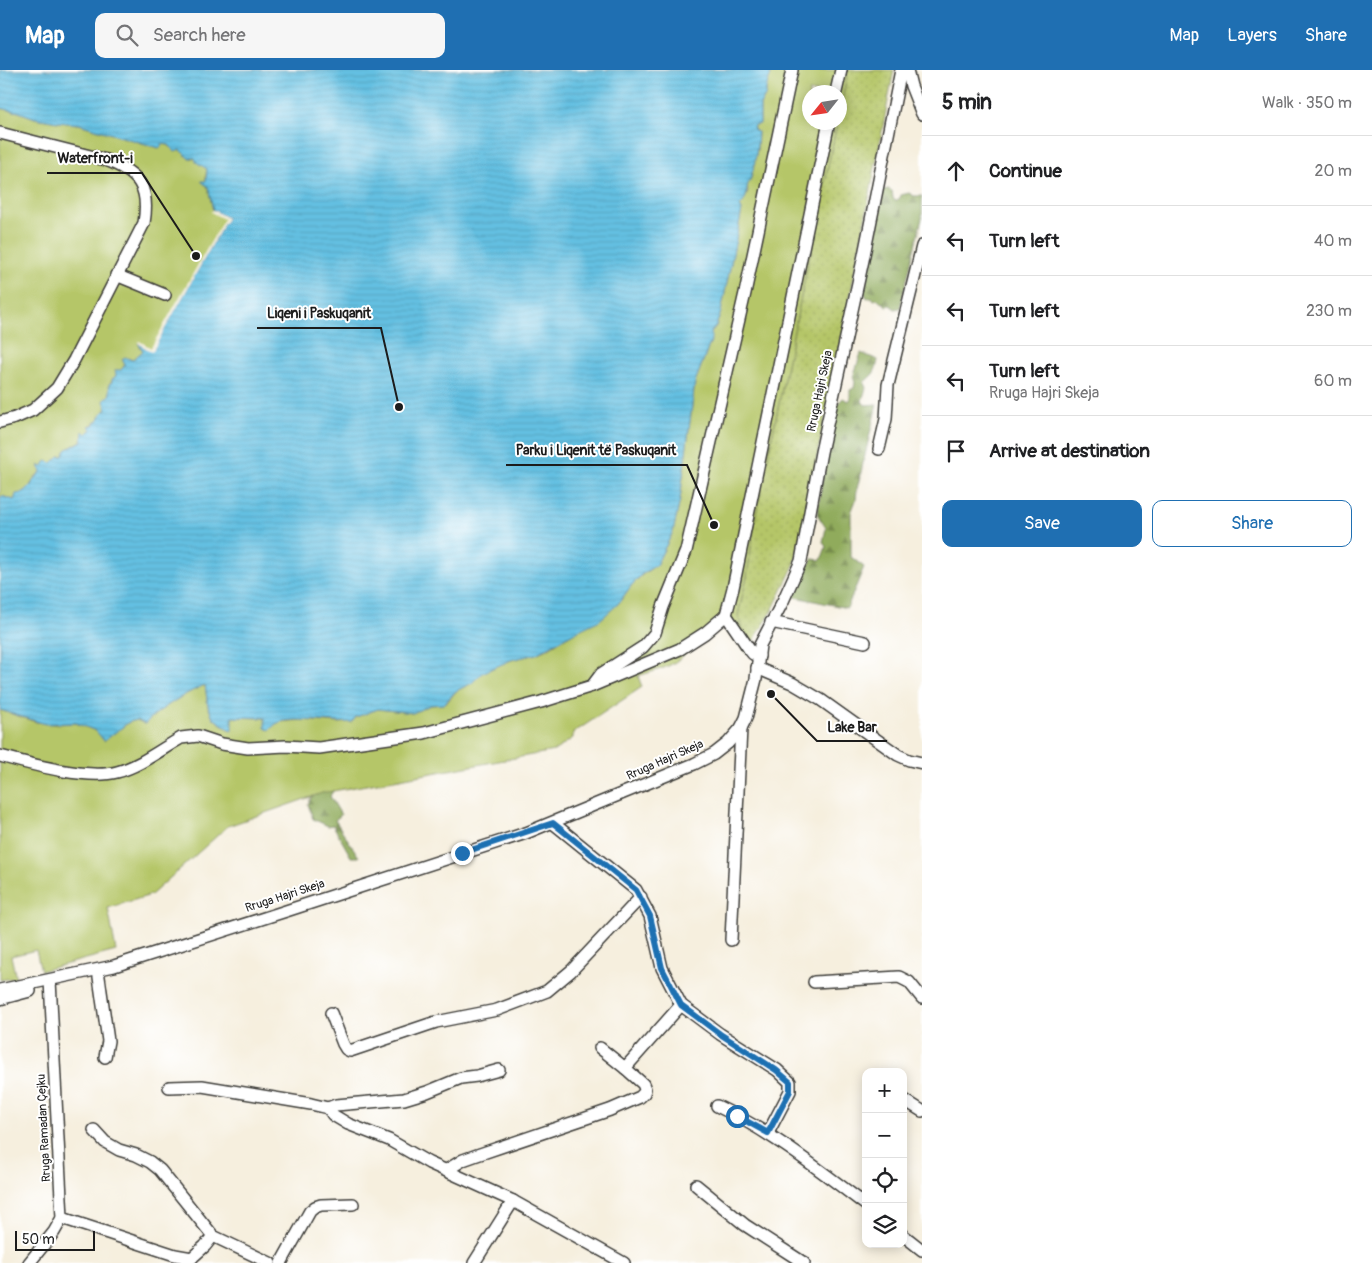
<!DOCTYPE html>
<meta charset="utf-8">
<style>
:root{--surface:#fff;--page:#f6f6f6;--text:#202124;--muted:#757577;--line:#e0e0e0;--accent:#1f6fb2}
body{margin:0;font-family:Pangolin,sans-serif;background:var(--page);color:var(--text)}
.controls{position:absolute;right:15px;bottom:15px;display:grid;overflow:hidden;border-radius:10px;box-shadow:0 2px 12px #0003}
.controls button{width:45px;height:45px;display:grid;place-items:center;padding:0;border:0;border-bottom:1px solid var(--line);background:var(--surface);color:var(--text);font:25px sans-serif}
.compass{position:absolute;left:802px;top:15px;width:45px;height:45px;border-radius:50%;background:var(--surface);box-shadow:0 2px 12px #0003;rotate:240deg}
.scale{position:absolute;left:15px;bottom:12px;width:80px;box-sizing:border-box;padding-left:5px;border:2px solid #1c1c1c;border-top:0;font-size:14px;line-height:18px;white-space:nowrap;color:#1c1c1c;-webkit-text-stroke:4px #fff;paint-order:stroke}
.stop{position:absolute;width:15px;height:15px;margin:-11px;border:4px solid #1f6fb2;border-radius:50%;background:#fff}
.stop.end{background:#1f6fb2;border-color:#fff;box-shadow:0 1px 5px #0008}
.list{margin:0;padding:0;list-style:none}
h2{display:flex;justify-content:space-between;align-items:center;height:65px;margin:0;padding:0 20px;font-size:21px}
h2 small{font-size:16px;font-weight:400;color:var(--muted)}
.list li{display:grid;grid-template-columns:32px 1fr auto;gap:15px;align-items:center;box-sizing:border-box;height:70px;padding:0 20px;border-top:1px solid var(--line)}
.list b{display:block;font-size:19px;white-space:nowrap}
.list p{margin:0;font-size:16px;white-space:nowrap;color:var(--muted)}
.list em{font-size:16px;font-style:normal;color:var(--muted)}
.actions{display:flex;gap:10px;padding:15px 20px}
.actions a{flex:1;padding:11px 0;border:1px solid var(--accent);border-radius:10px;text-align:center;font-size:18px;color:var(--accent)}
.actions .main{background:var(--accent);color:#fff}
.icon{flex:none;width:28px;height:28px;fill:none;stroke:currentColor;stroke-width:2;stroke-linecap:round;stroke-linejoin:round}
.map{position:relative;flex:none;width:922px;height:1193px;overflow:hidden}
header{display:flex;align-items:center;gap:30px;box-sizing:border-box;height:70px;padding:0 25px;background:var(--accent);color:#fff}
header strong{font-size:24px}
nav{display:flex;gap:28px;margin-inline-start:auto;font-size:18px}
.search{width:350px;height:45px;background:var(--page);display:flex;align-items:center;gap:12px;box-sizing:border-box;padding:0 18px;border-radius:10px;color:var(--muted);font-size:19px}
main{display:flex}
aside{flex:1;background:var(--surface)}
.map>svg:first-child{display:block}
.grass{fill:url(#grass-dots);stroke:#687142}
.forest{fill:url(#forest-firs);stroke:#56643c}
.park{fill:#b5c668;stroke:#687142}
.water{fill:url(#water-rules);stroke:#406e7f}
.pier{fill:#f6efde}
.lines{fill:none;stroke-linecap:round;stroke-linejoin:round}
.minor-casing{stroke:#3d3c39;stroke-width:14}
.minor{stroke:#fff;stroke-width:11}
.route{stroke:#1f6fb2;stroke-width:6}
.labels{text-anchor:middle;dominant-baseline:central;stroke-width:4;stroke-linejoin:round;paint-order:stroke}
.street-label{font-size:12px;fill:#1c1c1c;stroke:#fff}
.leader{fill:none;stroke:#1c1c1c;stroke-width:2}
.callout-dot{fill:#1c1c1c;stroke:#fff;stroke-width:2}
.callout-label{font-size:14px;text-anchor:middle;font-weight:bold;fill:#1c1c1c;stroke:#fff;stroke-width:4;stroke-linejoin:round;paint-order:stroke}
</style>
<header>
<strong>Map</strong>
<div class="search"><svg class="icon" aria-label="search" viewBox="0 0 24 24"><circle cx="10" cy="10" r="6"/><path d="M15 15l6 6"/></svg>Search here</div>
<nav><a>Map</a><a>Layers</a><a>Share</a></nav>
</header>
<main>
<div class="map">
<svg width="922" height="1193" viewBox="0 0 922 1193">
<defs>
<pattern id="grass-dots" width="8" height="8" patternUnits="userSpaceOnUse" patternTransform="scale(1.25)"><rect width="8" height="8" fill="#b5c668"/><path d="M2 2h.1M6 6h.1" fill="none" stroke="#9baa5a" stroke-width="1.8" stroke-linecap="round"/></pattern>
<pattern id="forest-firs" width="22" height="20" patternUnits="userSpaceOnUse" patternTransform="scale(1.25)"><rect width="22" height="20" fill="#90ab5c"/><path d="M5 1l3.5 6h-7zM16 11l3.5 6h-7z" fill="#758a4b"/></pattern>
<pattern id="water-rules" width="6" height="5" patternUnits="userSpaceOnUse" patternTransform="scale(1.25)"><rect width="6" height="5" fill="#64c0e2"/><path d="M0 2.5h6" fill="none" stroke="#56a4c1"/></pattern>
</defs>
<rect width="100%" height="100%" fill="#fff"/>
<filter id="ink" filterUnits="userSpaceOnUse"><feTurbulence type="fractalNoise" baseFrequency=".02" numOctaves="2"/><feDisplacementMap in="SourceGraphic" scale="10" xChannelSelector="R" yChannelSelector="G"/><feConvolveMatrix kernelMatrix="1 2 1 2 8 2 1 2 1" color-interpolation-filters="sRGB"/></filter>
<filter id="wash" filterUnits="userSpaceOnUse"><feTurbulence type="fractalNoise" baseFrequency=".0096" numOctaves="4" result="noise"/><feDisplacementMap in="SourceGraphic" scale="20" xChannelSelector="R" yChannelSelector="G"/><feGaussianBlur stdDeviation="1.12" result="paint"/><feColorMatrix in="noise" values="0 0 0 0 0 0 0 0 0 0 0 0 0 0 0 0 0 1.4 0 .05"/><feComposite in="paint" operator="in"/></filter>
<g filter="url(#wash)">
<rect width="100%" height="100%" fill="#f6efde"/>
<path class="grass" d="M848 0H894L847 242 795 493 770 545 752 573 744 564 738 545 747 506 755 449 837 53 839 52 840 41Z"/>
<g class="forest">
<path d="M888 119 892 121 893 128 895 131 900 128 901 125 909 123 914 126H922V148L900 238 895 239 890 235 886 236 884 233 880 232 878 229 874 230 872 227 867 228 864 222 873 182 883 120Z"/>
<path d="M861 283 878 290C876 302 873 305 864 312L866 318 862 331 865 335 877 334 857 419 856 430 851 443V487L864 497 847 538 791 526 812 489 821 490 826 477 823 472 826 458 817 444 827 381 838 333 843 328 848 331 850 330V320L854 318 855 312 853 307Z"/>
<path d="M335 718 330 726 341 745 335 750 359 787H351L333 755 328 756 313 749 308 734 312 726Z"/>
</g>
<g class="park">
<path d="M767 0H848L840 41 839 22H809V52L837 53 755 449 747 506 738 545 744 564 752 573 747 584 727 555C703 558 691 583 672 594 662 600 649 602 638 606L642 617 573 663V668L554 681 322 723 228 756 151 825 108 838 116 881 41 901 36 880 11 886 16 908 0 910V640L36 652 55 654 76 653 96 661 120 659 129 652 137 650 145 654C156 641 189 621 205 615L208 636 213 648 231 661 232 647 265 648 279 652 301 650 339 653 352 652 356 647 378 639 412 643 430 635 444 634 449 630 456 621 472 613 481 603 511 590 536 584 549 578 618 534 631 516 642 505 656 495 673 462 680 430 695 312 712 268 711 262 716 256 721 242 742 140 740 136 748 123 747 115 751 108 757 80 758 62 755 61 753 56 760 53V35L766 24V18L771 4Z"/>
<path d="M0 38 19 42 35 48 58 52 79 54 159 78 161 74 169 75 172 79 181 80 188 88H195L207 99 206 104V111L205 112 208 117 213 140 227 148 152 282 139 275 144 281 132 290 128 288 123 292 125 294 121 301 117 300 116 306 109 314C112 324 106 330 107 339 100 345 98 353 89 356L92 359 86 364 84 362 81 371 66 380 63 386H59L52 393 42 397 41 402 36 406 28 419 14 430 2 426 0 428Z"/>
</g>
<path class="water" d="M0 0H767L771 4 766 18V24L760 35V54L753 56 755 61 758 62C757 77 756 92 751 107 751 109 749 112 748 114 745 124 749 127 740 136L742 140 721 242 716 256 711 262 712 268 695 312 680 430 673 462 656 495 641 505 631 516 618 534 600 550 577 561 536 584 511 590 482 603 472 613 456 621 444 634 430 635 413 643 378 639 356 647 352 652C335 654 291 646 278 653 275 654 272 658 269 660L265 658V648L232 647V661L213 648 208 636 205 615C189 621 156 641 145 654L137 650 129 652 104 671 96 661 76 653 45 654 0 640V428L2 426 14 430 16 424C30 423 32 410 41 402L39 395 42 397 46 391 52 393 59 386H63L66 380 82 371 83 361 86 364 92 360 89 356 94 355 95 352 98 351 102 343 107 339 104 331 110 324 109 314 112 312V309L116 306 115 300H121L125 295 122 289 125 287 132 290 143 281 138 273 152 281 227 148 213 140 208 117 201 111H206L207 99 196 92 195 88H188L181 80 175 82 169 75 161 74 162 76 159 78 79 54 58 52 35 48 19 42 0 38Z"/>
<path class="pier" d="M213 140 227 148 152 282 138 273 139 271 151 278 224 149 211 142Z"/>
</g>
<g filter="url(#ink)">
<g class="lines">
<defs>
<g id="minor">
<path d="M907 0 911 16 922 44"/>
<path d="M836 22 841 0"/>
<path d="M0 63 106 90C139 103 150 117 144 153L74 290 57 318 33 340 15 348 0 352"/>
<path d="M116 205 165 225"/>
<path d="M879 379 886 349 888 315 922 176"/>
<path d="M771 552 865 572"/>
<path d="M759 586 753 584 749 579 726 545 733 518 829 52"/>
<path d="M757 598 792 613 821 630 898 685 909 690 922 693"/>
<path d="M592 616 601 604 643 577 655 563 663 537 686 481 745 223 792 0"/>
<path d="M0 686C30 694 87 710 117 702 140 696 160 680 181 668L198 666 222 674 248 678 286 676 319 678 424 663 541 632 592 616 680 579 705 563 726 545"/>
<path d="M553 753 636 820 650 846 662 898 681 935 720 964 777 1000 790 1012V1021L768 1063"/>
<path d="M731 870 741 658"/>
<path d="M98 900 108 971 105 987"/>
<path d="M814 912 899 907 909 912 922 928"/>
<path d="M0 920 114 896 286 841 526 763 694 694 714 684 728 673 741 658 746 648 756 609 760 575 783 531 801 491 821 382 863 190 901 0"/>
<path d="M0 929 30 921"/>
<path d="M331 943 343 974 346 979 350 981 436 952 497 940 547 921 571 901 641 827"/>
<path d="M600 978 625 998"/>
<path d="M169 1017 202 1016 311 1034 328 1038 336 1035 404 1029 427 1022 461 1008 477 1006 499 1000"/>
<path d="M903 1029 922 1041"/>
<path d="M717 1036C772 1062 818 1099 866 1135"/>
<path d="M328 1038 333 1045 348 1054 389 1070 429 1093 513 1131 624 1193"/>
<path d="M94 1060 105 1072 119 1080 136 1085 150 1092 160 1100 213 1166 270 1193"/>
<path d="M447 1100 463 1090 477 1085 610 1040 640 1027 644 1023 645 1019 643 1014 625 998 681 935"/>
<path d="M696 1115 745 1155 804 1193"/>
<path d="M62 1148 175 1185 192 1188"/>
<path d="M903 1165 922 1180"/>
<path d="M29 1193 54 1162 62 1148 50 910"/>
<path d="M186 1193 205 1176 213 1166"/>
<path d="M281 1193 310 1141 315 1137 321 1135 353 1134"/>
<path d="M474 1193 513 1131"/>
</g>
</defs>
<use href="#minor" class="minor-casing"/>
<use href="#minor" class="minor"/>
</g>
</g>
<g class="lines" filter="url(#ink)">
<path class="route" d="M462 783 553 753 636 820 650 846 662 898 681 935 720 964 776 1000 790 1012V1021L768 1063 737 1046"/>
</g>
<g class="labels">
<g class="street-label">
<text transform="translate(820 321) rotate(-78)">Rruga Hajri Skeja</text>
<text transform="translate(665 690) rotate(-24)">Rruga Hajri Skeja</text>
<text transform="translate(285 826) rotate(-18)">Rruga Hajri Skeja</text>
<text transform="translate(44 1058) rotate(-93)">Rruga Ramadan Çejku</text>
</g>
</g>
<path class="leader" d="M196 186L142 103H47M399 337L381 258H257M714 455L687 395H506M771 624L817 671H887"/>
<g class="callout-dot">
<circle cx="196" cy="186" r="5"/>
<circle cx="399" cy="337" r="5"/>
<circle cx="714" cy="455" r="5"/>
<circle cx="771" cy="624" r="5"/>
</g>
<g class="callout-label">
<text x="95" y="93">Waterfront-i</text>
<text x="319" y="248">Liqeni i Paskuqanit</text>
<text x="596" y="385">Parku i Liqenit të Paskuqanit</text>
<text x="852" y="662">Lake Bar</text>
</g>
</svg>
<div class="controls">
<button>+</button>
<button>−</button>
<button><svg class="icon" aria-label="locate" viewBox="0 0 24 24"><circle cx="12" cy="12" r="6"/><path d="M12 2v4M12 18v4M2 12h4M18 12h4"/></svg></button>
<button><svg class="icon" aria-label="layers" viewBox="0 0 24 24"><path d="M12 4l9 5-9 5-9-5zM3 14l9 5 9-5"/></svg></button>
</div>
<svg class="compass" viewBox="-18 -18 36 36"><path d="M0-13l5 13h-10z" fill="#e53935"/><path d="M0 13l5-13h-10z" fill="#757577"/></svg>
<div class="scale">50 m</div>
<div class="stop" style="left:737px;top:1046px"></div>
<div class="stop end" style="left:462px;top:783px"></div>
</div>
<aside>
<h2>5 min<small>Walk · 350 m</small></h2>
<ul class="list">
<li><svg class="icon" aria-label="ahead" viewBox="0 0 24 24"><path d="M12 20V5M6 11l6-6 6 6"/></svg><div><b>Continue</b></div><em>20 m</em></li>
<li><svg class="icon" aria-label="left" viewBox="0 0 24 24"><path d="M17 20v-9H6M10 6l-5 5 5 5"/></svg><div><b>Turn left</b></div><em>40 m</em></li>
<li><svg class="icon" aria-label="left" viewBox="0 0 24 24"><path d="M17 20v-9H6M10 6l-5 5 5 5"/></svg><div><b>Turn left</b></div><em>230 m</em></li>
<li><svg class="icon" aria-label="left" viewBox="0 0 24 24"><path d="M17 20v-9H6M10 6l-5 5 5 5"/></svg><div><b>Turn left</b><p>Rruga Hajri Skeja</p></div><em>60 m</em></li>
<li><svg class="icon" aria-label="arrive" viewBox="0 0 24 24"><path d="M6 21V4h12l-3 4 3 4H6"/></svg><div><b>Arrive at destination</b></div></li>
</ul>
<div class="actions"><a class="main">Save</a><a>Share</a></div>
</aside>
</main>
